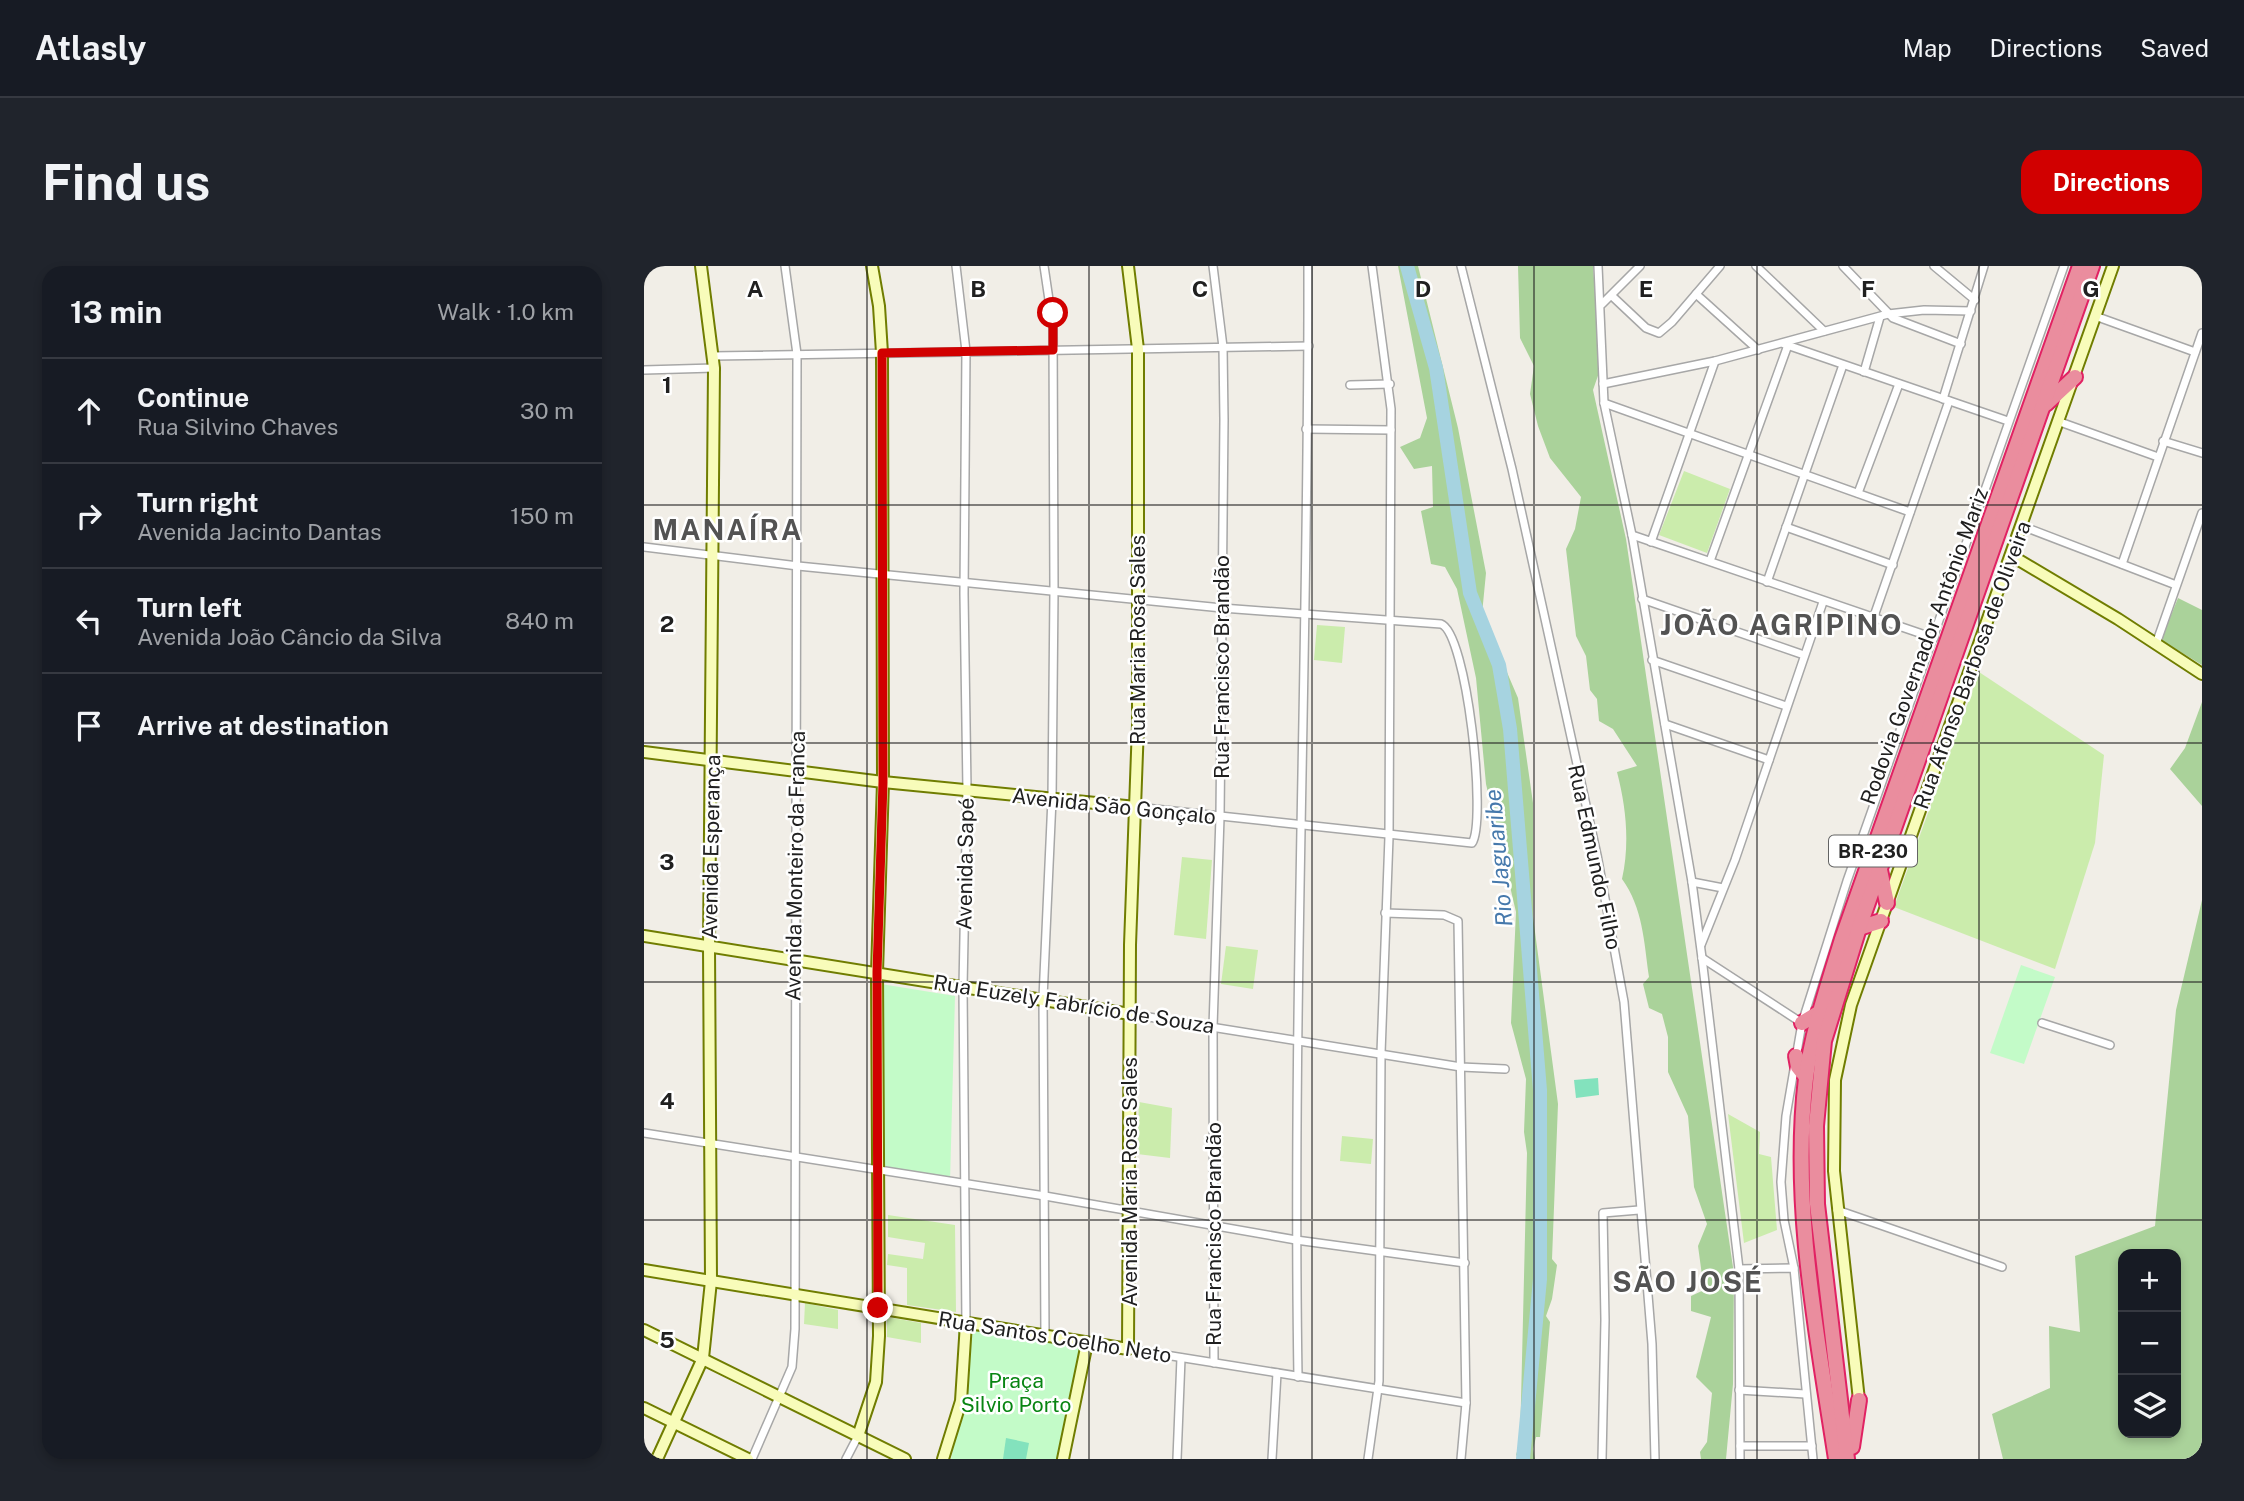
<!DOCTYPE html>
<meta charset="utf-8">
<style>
:root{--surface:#171b24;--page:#20242c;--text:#f1f3f6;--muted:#9ea1a6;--line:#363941;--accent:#d10000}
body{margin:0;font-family:"Public Sans",sans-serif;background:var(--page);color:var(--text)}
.controls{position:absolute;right:21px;bottom:21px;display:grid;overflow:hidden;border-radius:14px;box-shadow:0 4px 10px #0003}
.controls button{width:63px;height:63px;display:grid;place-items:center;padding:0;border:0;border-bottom:2px solid var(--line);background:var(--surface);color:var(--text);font:35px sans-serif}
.stop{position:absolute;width:21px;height:21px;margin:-16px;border:5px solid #d10000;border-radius:50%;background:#fff}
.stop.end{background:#d10000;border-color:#fff;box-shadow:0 2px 7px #0008}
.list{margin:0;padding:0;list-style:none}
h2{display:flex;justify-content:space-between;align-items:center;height:91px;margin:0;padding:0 28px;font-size:30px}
h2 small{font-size:23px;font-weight:400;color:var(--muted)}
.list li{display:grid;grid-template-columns:46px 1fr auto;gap:21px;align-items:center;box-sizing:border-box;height:105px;padding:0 28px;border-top:2px solid var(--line)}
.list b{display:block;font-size:26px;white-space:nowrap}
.list p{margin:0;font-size:23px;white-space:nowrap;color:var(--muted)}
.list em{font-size:23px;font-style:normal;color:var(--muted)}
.icon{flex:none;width:38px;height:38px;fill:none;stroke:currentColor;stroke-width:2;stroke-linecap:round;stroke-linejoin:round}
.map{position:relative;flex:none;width:1558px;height:1193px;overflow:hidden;border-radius:21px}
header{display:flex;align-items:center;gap:42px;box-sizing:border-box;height:98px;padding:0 35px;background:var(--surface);border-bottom:2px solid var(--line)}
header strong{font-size:33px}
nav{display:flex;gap:38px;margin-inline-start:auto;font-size:24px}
.intro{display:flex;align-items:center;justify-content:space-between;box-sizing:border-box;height:168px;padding:0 42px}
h1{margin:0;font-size:49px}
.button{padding:18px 32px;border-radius:21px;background:var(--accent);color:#fff;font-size:24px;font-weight:700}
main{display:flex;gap:42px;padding:0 42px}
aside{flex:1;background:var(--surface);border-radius:21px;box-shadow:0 4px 10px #0003}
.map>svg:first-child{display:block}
.grass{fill:#cbecac}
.forest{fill:#aad29a;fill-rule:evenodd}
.park{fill:#c3fbc8}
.pitch{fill:#83e2bd}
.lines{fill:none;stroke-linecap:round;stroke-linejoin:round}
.river{stroke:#a6d3e0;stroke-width:14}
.street-casing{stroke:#a7a7a7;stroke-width:10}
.secondary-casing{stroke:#707d01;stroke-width:14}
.highway-casing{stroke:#e12263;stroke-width:18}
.street{stroke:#fff;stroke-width:7}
.secondary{stroke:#f8fcba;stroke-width:10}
.highway{stroke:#ea8d9e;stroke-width:14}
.route{stroke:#d10000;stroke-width:9}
.grid{fill:none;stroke:#202020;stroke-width:2;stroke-opacity:0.55}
.labels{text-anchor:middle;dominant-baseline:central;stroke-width:5;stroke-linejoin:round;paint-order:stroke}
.shield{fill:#fff;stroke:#636363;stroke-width:2}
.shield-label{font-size:19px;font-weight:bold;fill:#202020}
.street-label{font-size:21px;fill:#202020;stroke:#fff}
.park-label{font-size:21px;fill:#088512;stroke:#fff}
.water-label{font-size:23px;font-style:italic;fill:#4679ac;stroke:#fff}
.district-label{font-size:28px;font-weight:bold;letter-spacing:2px;fill:#535353;stroke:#fff}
.grid-label{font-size:23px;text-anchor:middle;font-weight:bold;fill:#202020;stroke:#fff;stroke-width:5;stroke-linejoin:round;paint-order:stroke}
</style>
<header>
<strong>Atlasly</strong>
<nav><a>Map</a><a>Directions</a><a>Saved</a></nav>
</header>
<div class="intro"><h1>Find us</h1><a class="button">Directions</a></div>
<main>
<aside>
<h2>13 min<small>Walk · 1.0 km</small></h2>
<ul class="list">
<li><svg class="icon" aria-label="ahead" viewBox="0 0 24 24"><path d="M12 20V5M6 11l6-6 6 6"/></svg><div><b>Continue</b><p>Rua Silvino Chaves</p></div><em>30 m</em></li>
<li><svg class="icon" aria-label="right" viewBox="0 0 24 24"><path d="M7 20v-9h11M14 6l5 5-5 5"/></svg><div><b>Turn right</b><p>Avenida Jacinto Dantas</p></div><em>150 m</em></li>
<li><svg class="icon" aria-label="left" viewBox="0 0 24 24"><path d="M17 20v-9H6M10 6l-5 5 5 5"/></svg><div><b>Turn left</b><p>Avenida João Câncio da Silva</p></div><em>840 m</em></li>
<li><svg class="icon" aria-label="arrive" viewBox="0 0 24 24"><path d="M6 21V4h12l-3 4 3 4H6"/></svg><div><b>Arrive at destination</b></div></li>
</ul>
</aside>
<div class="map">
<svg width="1558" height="1193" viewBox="0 0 1558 1193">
<rect width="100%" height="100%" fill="#f1eee7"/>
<g class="grass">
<path d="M1040 205 1086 223 1063 287 1015 269Z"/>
<path d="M673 359 701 361 698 397 670 394Z"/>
<path d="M1335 406 1460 489 1451 577 1411 703 1250 641Z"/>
<path d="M538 591 568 594 562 673 530 669Z"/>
<path d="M582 680 614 684 609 723 577 718Z"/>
<path d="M495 836 528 842 526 892 493 888Z"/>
<path d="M1084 848 1116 866 1115 888 1127 891 1133 964 1100 977Z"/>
<path d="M698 870 729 873 727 898 696 895Z"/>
<path d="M244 949 311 959 312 1046 263 1039V1002L243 999 244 988 279 993 281 977 244 971Z"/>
<path d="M161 1037 194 1044V1063L160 1058Z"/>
<path d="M243 1051 277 1057V1077L243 1071Z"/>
</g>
<g class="forest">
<path d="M754 0H774L814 162 842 307 838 348 874 432 889 537V651L914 838 908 993 913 999 908 1033 902 1050 906 1056 896 1171H892L889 1183 891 1193H877L872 1189 876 1176 883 887 880 866 882 813 867 757 872 646 842 518 832 412 813 323 801 301 787 298 777 245 789 241 788 200 770 203 756 181 776 172 783 152Z"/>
<path d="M874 0H949L957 101 949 124 982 273 1090 1008 1089 1118 1082 1193H1057L1056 1186 1063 1176 1068 1127 1052 1111 1067 1051 1047 1045V1030L1060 1024 1054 980 1063 958 1050 921 1044 850 1024 806V771L1018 748 1005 742 999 718 1005 711C1000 676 999 642 978 613 986 577 982 541 973 506L993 500 969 463 955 455 953 433 946 424 942 390 932 370 922 283 931 263 937 231 906 192 894 160 886 128 890 100 876 72Z"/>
<path d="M1534 332 1558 344V399L1517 374Z"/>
<path d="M1558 436V540L1526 503 1541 482Z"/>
<path d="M1558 634V1193H1359L1348 1148 1406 1122 1405 1060 1436 1066 1431 990 1511 960 1532 744ZM1479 988H1532V1167H1479Z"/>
</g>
<g class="park">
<path d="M1377 699 1411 711 1380 798 1346 787Z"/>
<path d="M237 718 311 730 306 916 237 906Z"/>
<path d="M314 1057 443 1077 415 1193H307L314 1159Z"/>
</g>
<g class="pitch">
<path d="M954 812 955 829 932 832 930 814Z"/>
<path d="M362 1172 385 1177 382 1193H359Z"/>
</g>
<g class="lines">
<path class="river" d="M763 0 792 102 826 327 855 399 866 463 896 824V1013L879 1193"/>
<defs>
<g id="street">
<path d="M312 0 322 85 320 328 323 523 319 721 322 1057"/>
<path d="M400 0 409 61 410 325 408 533 399 732 401 1069"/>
<path d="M569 0 579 81 580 154 576 551 569 761 570 1097"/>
<path d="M817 0 868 203 953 589 980 736 1008 1078 1011 1193"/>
<path d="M954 0 960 137 988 269 1048 616 1058 692 1095 1003 1096 1193"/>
<path d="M1112 0 1180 65"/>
<path d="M1199 0 1249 52 1317 78"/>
<path d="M1290 0 1331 34"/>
<path d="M1052 28 1114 84"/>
<path d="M968 30 1002 62 1015 67 1028 56 1076 0"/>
<path d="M958 38 996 0"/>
<path d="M1451 50 1551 86"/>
<path d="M1140 78 1364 155"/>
<path d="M69 90 665 80"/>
<path d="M0 104 70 102"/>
<path d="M1220 106 1236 51"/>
<path d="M959 118 1071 95 1244 48 1280 44 1327 45"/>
<path d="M706 119 746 118"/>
<path d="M1299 133 1340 0"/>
<path d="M960 137 1266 246"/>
<path d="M1416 156 1514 191"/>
<path d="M662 163 747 164"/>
<path d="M1519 175 1558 187"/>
<path d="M1214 227 1255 118"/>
<path d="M1378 260 1532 319"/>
<path d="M1142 261 1249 299"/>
<path d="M988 269 1290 372"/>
<path d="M1007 276 1071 95"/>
<path d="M0 281 154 300 578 342 797 358C823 367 843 555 828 577L492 541"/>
<path d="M1066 295 1144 79"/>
<path d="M1478 298 1558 67"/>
<path d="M1123 316 1199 99"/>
<path d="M998 333 1160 389"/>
<path d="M1229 353 1305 135"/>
<path d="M1512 378 1558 247"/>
<path d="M1008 394 1142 440"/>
<path d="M1021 458 1125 494"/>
<path d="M1048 616 1079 622"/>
<path d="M741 647 800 649 814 655 822 1137 817 1193"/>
<path d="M1057 679 1091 594 1179 336"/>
<path d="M1058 692 1158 757"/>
<path d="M486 748 817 801 861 803"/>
<path d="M1398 757 1466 779"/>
<path d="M0 867 401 930 652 974 821 997"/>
<path d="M1193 944 1358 1001"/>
<path d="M1150 1002 1140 954 1137 916 1142 850 1158 757 1203 615 1420 0"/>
<path d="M1095 1003 1150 1002 1169 1193"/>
<path d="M484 1083 822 1137"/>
<path d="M654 1111C648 741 665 370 664 0"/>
<path d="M1095 1124 1161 1128"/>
<path d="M1096 1180H1168"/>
<path d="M108 1193 148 1101 151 1063 153 88 141 0"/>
<path d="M202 1193 214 1170"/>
<path d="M533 1193 537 1092"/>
<path d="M628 1193 633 1107"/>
<path d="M724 1193 735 1115 737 787 745 571 747 143 728 0"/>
<path d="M958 1193 961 1054 959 947 995 944"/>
</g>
<g id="secondary">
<path d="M1368 290 1474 353 1558 408"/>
<path d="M0 486 239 516 492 541"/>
<path d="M0 670 486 748"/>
<path d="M0 1004 484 1083 486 679 494 459V83L484 0"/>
<path d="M0 1064 261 1193"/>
<path d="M1215 1134 1190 905 1191 814 1207 739 1469 0"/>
<path d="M0 1142 104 1193"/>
<path d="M214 1170 232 1116 235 1070 233 706 239 516 238 87 235 40 228 0"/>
<path d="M13 1193 59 1092 67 1015 65 681 70 102 57 0"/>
<path d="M299 1193 317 1135 322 1057"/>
<path d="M419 1193 443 1077"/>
</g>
<g id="highway">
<path d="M1402 138 1431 111"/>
<path d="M1236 604 1243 637"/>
<path d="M1215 662 1237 655"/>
<path d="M1158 757 1176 746"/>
<path d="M1152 790 1154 801 1162 811"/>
<path d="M1208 1181 1215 1134"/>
<path d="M1192 1193C1173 1069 1147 938 1162 812 1168 765 1184 719 1198 673L1436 0"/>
<path d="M1203 1193 1173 938 1172 860 1180 775 1215 662 1448 0"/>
</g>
</defs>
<use href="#street" class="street-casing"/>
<use href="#secondary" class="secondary-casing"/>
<use href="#highway" class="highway-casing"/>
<use href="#street" class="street"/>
<use href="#secondary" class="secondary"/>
<use href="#highway" class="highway"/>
</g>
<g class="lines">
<path class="route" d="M234 1042 233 706 239 516 238 87 409 84V47"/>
</g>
<path class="grid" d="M223 0V1193M445 0V1193M668 0V1193M890 0V1193M1113 0V1193M1335 0V1193M0 239H1558M0 477H1558M0 716H1558M0 954H1558"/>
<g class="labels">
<rect class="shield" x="1185" y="569.5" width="88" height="31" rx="5"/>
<g class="shield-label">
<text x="1229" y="585">BR-230</text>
</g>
<g class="street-label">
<text transform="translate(493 374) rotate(-90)">Rua Maria Rosa Sales</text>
<text transform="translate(1280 380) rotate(-70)">Rodovia Governador Antônio Mariz</text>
<text transform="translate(1328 399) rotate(-70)">Rua Afonso Barbosa de Oliveira</text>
<text transform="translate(577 401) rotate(-90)">Rua Francisco Brandão</text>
<text transform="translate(470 540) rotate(6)">Avenida São Gonçalo</text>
<text transform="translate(67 581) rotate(-89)">Avenida Esperança</text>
<text transform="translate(951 591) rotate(78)">Rua Edmundo Filho</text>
<text transform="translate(321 598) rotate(-89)">Avenida Sapé</text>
<text transform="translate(151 600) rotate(-89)">Avenida Monteiro da Franca</text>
<text transform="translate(430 738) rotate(9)">Rua Euzely Fabrício de Souza</text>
<text transform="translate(485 916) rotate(-90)">Avenida Maria Rosa Sales</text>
<text transform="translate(569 968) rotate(-90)">Rua Francisco Brandão</text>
<text transform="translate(411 1071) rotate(9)">Rua Santos Coelho Neto</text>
</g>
<g class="park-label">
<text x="372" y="1114">Praça<tspan x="372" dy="24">Silvio Porto</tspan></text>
</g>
<g class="water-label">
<text transform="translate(854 592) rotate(-95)">Rio Jaguaribe</text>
</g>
<g class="district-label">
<text x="84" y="263">MANAÍRA</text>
<text x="1138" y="358">JOÃO AGRIPINO</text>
<text x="1044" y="1015">SÃO JOSÉ</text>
</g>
</g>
<g class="grid-label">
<text x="111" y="31">A</text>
<text x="334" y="31">B</text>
<text x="556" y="31">C</text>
<text x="779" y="31">D</text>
<text x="1002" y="31">E</text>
<text x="1224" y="31">F</text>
<text x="1447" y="31">G</text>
<text x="23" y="127">1</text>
<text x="23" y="366">2</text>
<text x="23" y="604">3</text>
<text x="23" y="843">4</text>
<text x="23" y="1082">5</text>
</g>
</svg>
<div class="controls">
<button>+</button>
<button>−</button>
<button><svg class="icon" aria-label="layers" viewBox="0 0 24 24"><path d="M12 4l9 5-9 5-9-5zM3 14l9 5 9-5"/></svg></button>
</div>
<div class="stop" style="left:409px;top:47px"></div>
<div class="stop end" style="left:234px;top:1042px"></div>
</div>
</main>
